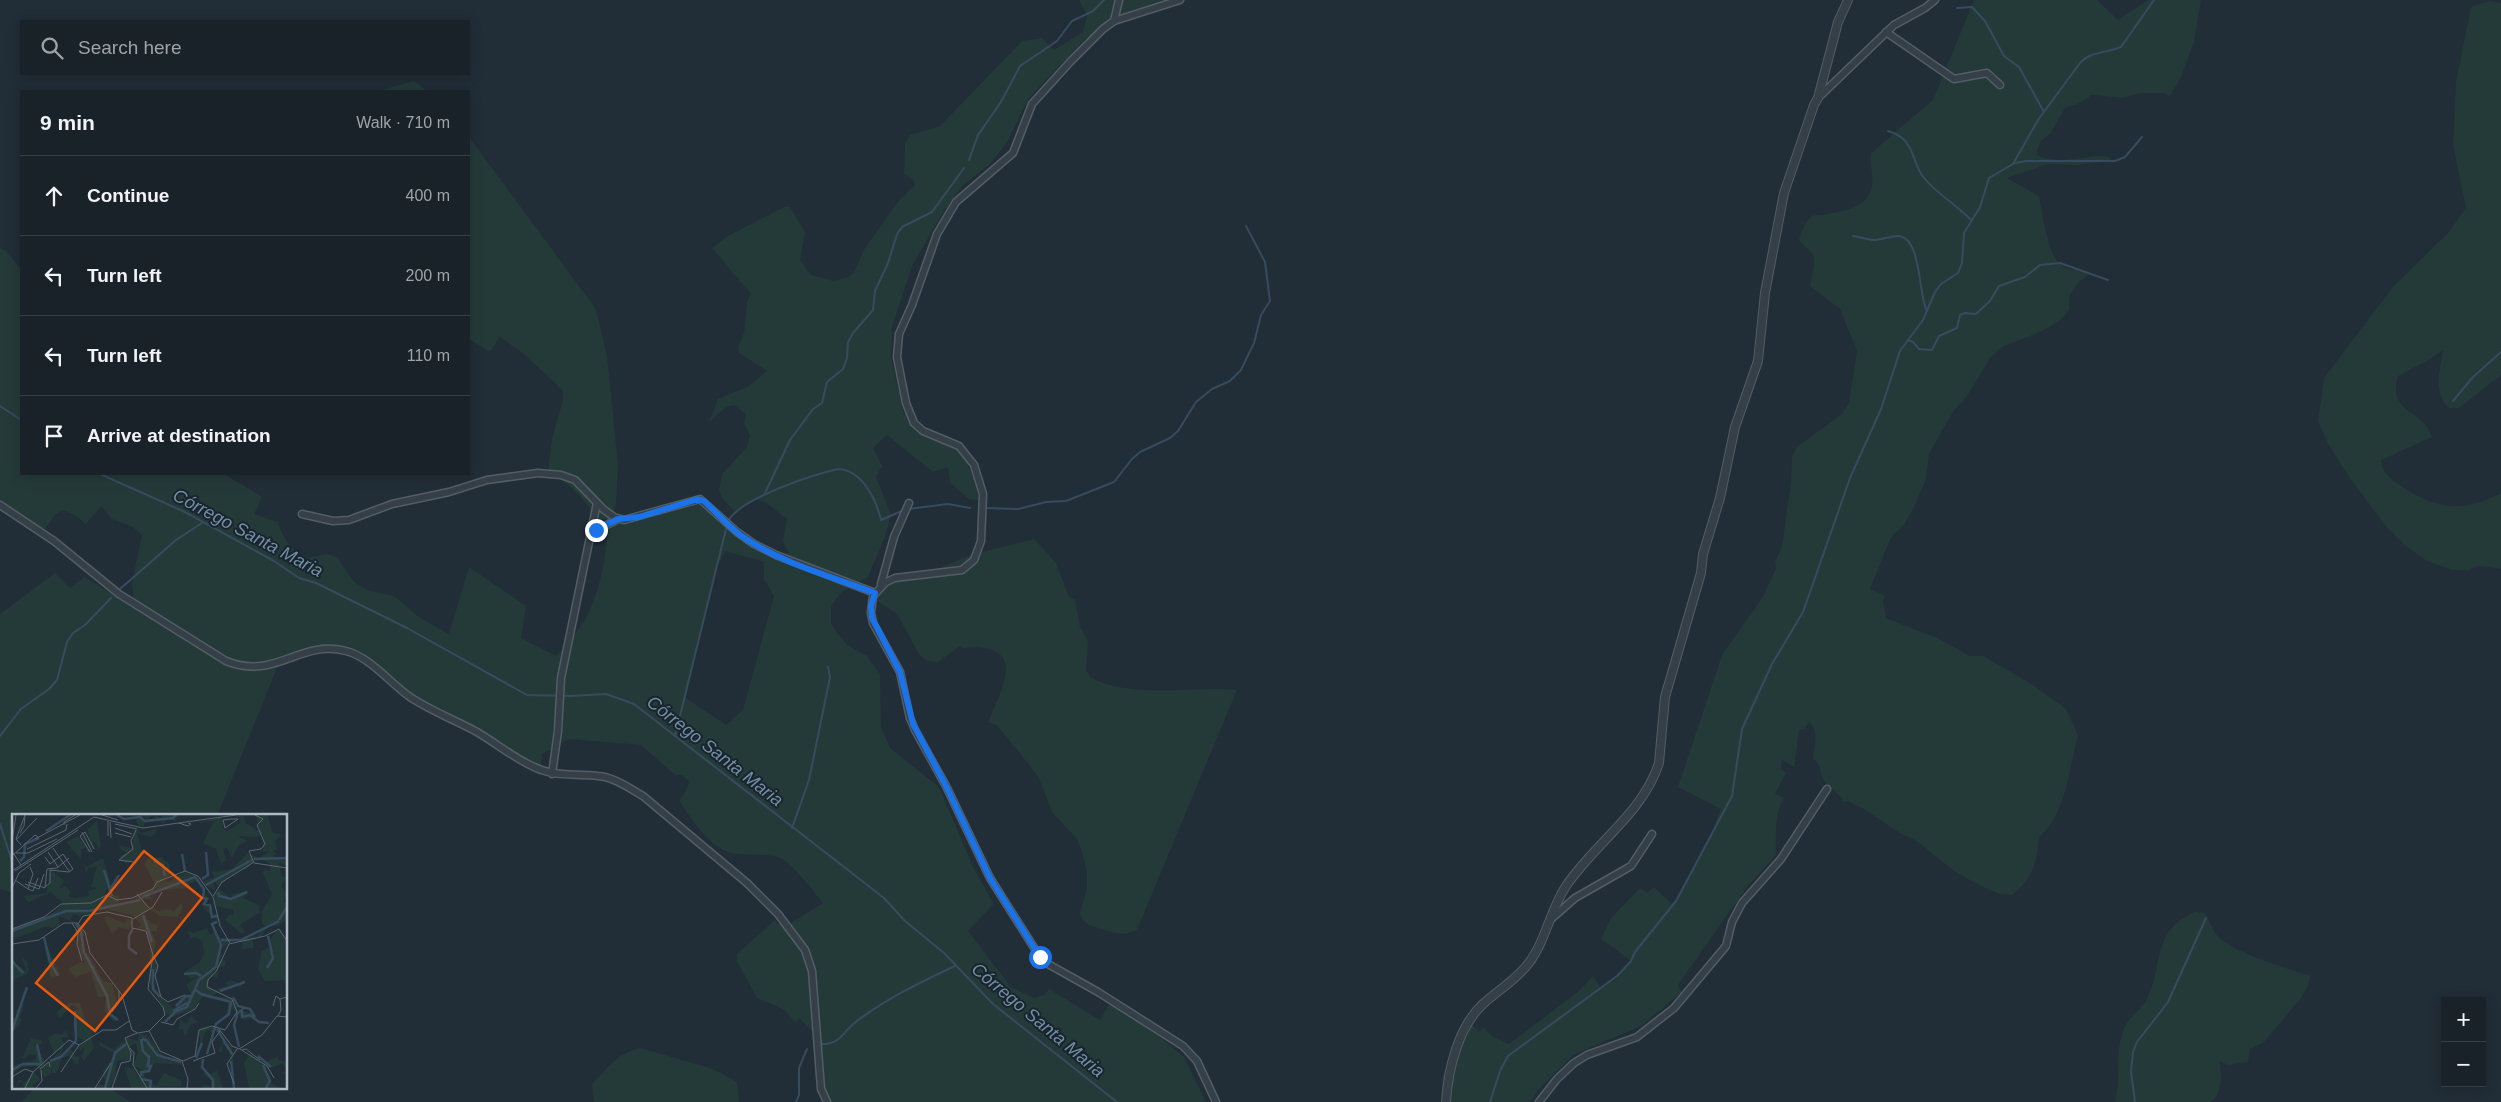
<!DOCTYPE html>
<meta charset="utf-8">
<style>
:root{--surface:#192229;--page:#222a31;--text:#f1f3f6;--muted:#9fa4a8;--line:#373f46}
body{margin:0;font-family:Arial,sans-serif;background:var(--page);color:var(--text)}
.controls{position:absolute;right:15px;bottom:15px;display:grid;overflow:hidden;border-radius:0px;box-shadow:0 2px 12px #0003}
.controls button{width:45px;height:45px;display:grid;place-items:center;padding:0;border:0;border-bottom:1px solid var(--line);background:var(--surface);color:var(--text);font:25px sans-serif}
.stop{position:absolute;width:15px;height:15px;margin:-11px;border:4px solid #1a73e8;border-radius:50%;background:#fff}
.stop.end{background:#1a73e8;border-color:#fff;box-shadow:0 1px 5px #0008}
.list{margin:0;padding:0;list-style:none}
h2{display:flex;justify-content:space-between;align-items:center;height:65px;margin:0;padding:0 20px;font-size:21px}
h2 small{font-size:16px;font-weight:400;color:var(--muted)}
.list li{display:grid;grid-template-columns:32px 1fr auto;gap:15px;align-items:center;box-sizing:border-box;height:80px;padding:0 20px;border-top:1px solid var(--line)}
.list b{display:block;font-size:19px;white-space:nowrap}
.list em{font-size:16px;font-style:normal;color:var(--muted)}
.icon{flex:none;width:28px;height:28px;fill:none;stroke:currentColor;stroke-width:2;stroke-linecap:round;stroke-linejoin:round}
.map{position:relative;flex:none;width:2501px;height:1102px;overflow:hidden}
.search{position:absolute;background:var(--surface);box-shadow:0 2px 12px #0003;left:20px;top:20px;width:450px;height:55px;display:flex;align-items:center;gap:12px;box-sizing:border-box;padding:0 18px;border-radius:0px;color:var(--muted);font-size:19px}
.panel{position:absolute;background:var(--surface);box-shadow:0 2px 12px #0003;left:20px;top:90px;width:450px;height:385px;border-radius:0px}
.map>svg:first-child{display:block}
.green{fill:#243a39;fill-rule:evenodd}
.lines{fill:none;stroke-linecap:round;stroke-linejoin:round}
.stream{stroke:#364b5e;stroke-width:2}
.minor-casing{stroke:#525d65;stroke-width:9}
.tertiary-casing{stroke:#525d65;stroke-width:10}
.minor{stroke:#353f48;stroke-width:6}
.tertiary{stroke:#353f48;stroke-width:8}
.route{stroke:#1a73e8;stroke-width:6}
.labels{text-anchor:middle;dominant-baseline:central;stroke-width:4;stroke-linejoin:round;paint-order:stroke}
.water-label{font-size:18px;font-style:italic;fill:#718ea7;stroke:#1a242c}
.inset-river{fill:none;stroke:#364b5e;stroke-width:2.5}
.inset-road{fill:none;stroke:#5a656f;stroke-width:1}
.view{fill:#e8590c;fill-opacity:0.15;stroke:#e8590c;stroke-width:2.5}
.inset-edge{fill:none;stroke:#afbac4;stroke-width:2.5}
</style>
<div class="map">
<svg width="2501" height="1102" viewBox="0 0 2501 1102">
<rect width="100%" height="100%" fill="#212d37"/>
<g class="green">
<path d="M1079 0H1172L1086 38 1028 99 1008 141 990 164 962 186 942 214 912 266 892 327 891 357 903 411 913 425 953 445 963 455 976 483 979 500 969 499 950 483 948 467 933 472 887 435 873 448 882 466 876 477 891 515 885 537 868 577 843 591 835 600 831 607V624L847 645 867 656 880 674 881 727 890 748 939 787 942 794 974 869 994 904 968 931 1011 987 1034 998 1044 995 1049 989 1100 1020 1109 1004 1160 1037 1184 1057 1206 1102H830L825 1094 819 1038 799 1018 796 1023 783 1009 757 998 737 961V954L775 920 778 924 781 922 785 927 823 903C814 892 792 863 780 858 766 853 751 856 737 854 711 851 693 821 679 801L686 791 689 781 682 775H675L641 745 569 739 542 754 540 776 521 765 487 739 460 723 413 703 353 655 324 650 277 668 217 816H14V893L0 889V614L55 573 70 588 85 577 132 607 134 604 132 582 142 535 131 526 112 519 101 506 86 524 73 514 62 510 54 516 41 535 0 508V248L6 251 21 270V474H224L262 497 254 514 278 522C283 538 290 549 305 558L326 554 337 557 354 582 369 591 394 596 419 617 449 634 469 567 526 606 521 638 556 656C566 644 580 630 587 616 602 585 607 553 608 520L600 519C580 498 575 486 548 472L552 439 563 400V391L524 354 500 337 490 352 469 339V137L596 309 607 356 618 465 616 503 613 515 608 520 625 519 701 501C721 531 756 548 788 563L790 556 783 541 787 519 766 503 756 499 734 511 722 498 719 490 722 474 747 447 750 435 744 424 746 414 734 405 726 407 709 422 718 399 749 386 767 371 739 353 738 347 744 333 747 302 751 294 712 248 728 236 784 207H790L805 232 800 260 811 275 833 281 849 277 854 272 865 248 884 221 898 202 915 185 912 179 904 174 905 144 910 135 940 126 1022 41 1042 38 1054 50 1083 32 1087 15ZM726 551 764 562V579L774 596 743 710 726 725 686 698 716 568Z"/>
<path d="M1974 0H2097L2118 20 2148 0H2201L2194 42 2181 77 2170 96 2164 93H2140L2123 98 2092 95 2080 103 2065 108 2051 133 2041 141 2036 154C2054 166 2083 156 2104 156L2110 158 2111 161 2075 165 2048 164 2007 178 2039 196C2042 213 2048 258 2063 267 2072 271 2082 269 2090 273L2078 283 2070 295 2069 309 2062 319 2042 331 2002 347 1990 358 1967 396 1953 412 1929 454 1926 479 1912 511 1903 526 1891 537 1870 589 1885 596 1883 602 1886 618 1937 638 1970 656H1983L2030 683 2066 709 2078 735C2069 768 2066 815 2039 837 2037 863 2032 879 2012 895L1999 894 1975 883 1954 871 1917 841 1901 834 1864 809 1848 801 1844 802C1839 793 1829 788 1824 781 1819 772 1822 765 1813 759 1814 745 1820 733 1809 722L1805 729 1799 730 1794 767 1782 760 1781 768 1786 773 1775 794 1784 798C1774 814 1776 837 1776 855L1747 887 1678 985 1682 992 1641 1026 1573 1055 1538 1090 1530 1102H1441L1443 1075 1462 1024 1466 1020 1479 1031 1484 1028 1493 1037 1509 1044 1579 991 1593 976 1601 988 1616 978 1630 960 1601 939 1611 918 1640 888 1647 893 1654 887 1673 905 1708 841 1721 809 1678 787 1722 655 1764 595 1776 568 1775 562 1782 546 1791 483 1792 457 1797 447 1842 414 1849 403 1857 351 1840 309 1810 286 1814 266 1813 254 1799 240C1802 231 1804 223 1811 217 1814 214 1818 216 1822 215 1840 211 1864 210 1871 190 1875 177 1869 166 1871 153L1933 100Z"/>
<path d="M2489 1 2501 3V375L2459 408H2449C2432 391 2440 371 2443 350L2429 360 2398 376C2390 405 2407 408 2424 423 2428 427 2430 433 2432 437L2381 460C2381 472 2393 481 2402 487 2439 510 2462 513 2501 493V569L2478 566 2469 570H2452L2427 561 2407 547 2385 525 2352 481 2328 444 2318 421 2324 378 2393 287 2448 233 2466 208 2453 145 2456 82 2471 7Z"/>
<path d="M414 81 427 91H378Z"/>
<path d="M1034 539 1056 563 1069 597 1075 600 1080 627 1088 641 1086 670 1090 677C1133 700 1191 685 1237 690L1137 930 1126 934 1114 933 1089 925 1082 919 1080 913 1087 888V873L1082 851 1077 839 1052 812 1038 776 998 726 988 722C1004 685 1028 642 962 648L960 646 938 662 927 661 919 654 897 614 879 602 866 601 888 581 927 573 973 554Z"/>
<path d="M2195 912 2205 913C2210 920 2211 928 2216 934 2231 953 2287 968 2310 976L2308 986 2301 998 2264 1042 2250 1049 2248 1062 2228 1065 2220 1061C2221 1076 2223 1092 2211 1102H2115C2121 1080 2115 1057 2122 1034 2127 1016 2139 1013 2146 1001 2165 964 2150 931 2195 912Z"/>
<path d="M641 1048 713 1069 737 1082 739 1102H594L592 1084 594 1082C608 1067 619 1052 641 1048Z"/>
<path d="M35 1088H109L131 1102H21Z"/>
</g>
<g class="lines">
<g class="stream">
<path d="M1957 8 1972 7 1985 21 2004 56 2019 67 2044 112"/>
<path d="M1888 131C1916 139 1910 160 1924 178 1937 194 1957 205 1971 220"/>
<path d="M969 160 978 135 1001 102 1020 66 1057 41 1072 21 1093 11 1104 0"/>
<path d="M2015 163 2026 161H2115L2125 157 2142 137"/>
<path d="M1853 236C1860 237 1866 239 1873 240 1882 240 1891 235 1900 236 1922 241 1918 295 1927 311"/>
<path d="M1908 340 1913 342 1919 349 1932 350 1939 336 1957 328 1960 315 1965 313 1976 314 1990 301 1999 286 2025 277 2040 265 2060 263 2108 280"/>
<path d="M2453 401 2473 377 2501 352"/>
<path d="M0 406 21 420"/>
<path d="M100 474 185 512 274 561 299 578 316 583 407 628 527 695 571 696 606 694 634 704 884 898 905 921 944 953 993 1004 1117 1102"/>
<path d="M765 493 790 440 813 409 822 403 827 382 843 369 847 358 848 342 853 333 873 310 875 291 888 263 897 234 902 227 932 212 964 168"/>
<path d="M984 508 1018 509 1046 502 1066 501 1114 482 1132 459 1140 452 1170 438 1178 431 1196 402 1212 389 1230 381 1241 370 1254 343 1261 315 1270 301 1265 262 1246 226"/>
<path d="M908 509 948 504 970 508"/>
<path d="M728 521C741 498 812 475 838 469 862 470 876 499 881 520L904 510"/>
<path d="M120 589 176 540 202 523"/>
<path d="M0 736 21 709 49 689 57 680 67 642 73 633 85 625 111 598"/>
<path d="M675 736 726 529"/>
<path d="M0 824 14 868"/>
<path d="M792 828 809 780 830 677 828 667"/>
<path d="M820 1044C841 1045 841 1033 857 1021 887 998 921 982 955 966"/>
<path d="M796 1102 799 1095V1068L807 1049"/>
<path d="M1490 1102 1500 1071 1508 1056 1617 976 1631 961 1635 952 1676 901 1732 796 1742 729 1772 664 1803 612 1850 478 1881 409 1900 351 1923 320 1935 292 1941 284 1958 273 1962 263 1964 233 1980 207 1989 178 2013 164 2038 120 2080 63C2091 51 2107 53 2121 47L2154 0"/>
<path d="M2135 1102 2131 1072 2133 1052 2137 1042 2168 1002 2206 918"/>
</g>
<defs>
<g id="minor">
<path d="M1180 0 1114 21 1103 29 1071 61 1032 104 1013 153 956 202 937 234 912 305 899 334 897 357 906 403 914 423 923 431 959 446 974 465 983 494 981 541 974 560 962 570 895 578 886 582 873 596 871 613 873 623 900 672 910 718 915 730 946 786 990 878 1038 954 1048 964 1098 992 1183 1046 1197 1061 1216 1102"/>
<path d="M1114 21 1119 0"/>
<path d="M1886 32 1954 79 1987 73 2000 85"/>
<path d="M1819 97 1894 25 1925 8 1935 0"/>
<path d="M0 505 54 541 119 594 226 661C275 681 300 639 346 651 370 657 390 683 410 697 431 711 455 720 477 732 494 742 510 755 528 764 554 778 571 773 598 776 614 777 629 788 643 796L747 883 778 914 805 950 812 971 821 1089 827 1102"/>
<path d="M302 514 333 521 349 520 392 504 449 492 487 480 538 473 561 475 575 480 603 509 614 517 624 520 700 499 737 532 754 544 776 555 875 593"/>
<path d="M590 534 618 519"/>
<path d="M881 584 894 537 909 503"/>
<path d="M552 774 558 731 561 678 597 503"/>
<path d="M1550 920 1575 898 1631 866 1652 834"/>
<path d="M1539 1102 1557 1079 1574 1063 1587 1055 1637 1037 1674 1008 1726 946 1732 922 1742 903 1781 859 1827 789"/>
</g>
<path id="tertiary" d="M1446 1102C1448 1070 1458 1027 1483 1004 1497 991 1516 980 1528 964 1546 941 1550 910 1566 886 1595 843 1643 813 1659 763L1665 697 1701 573 1703 554 1720 498 1735 427 1758 361 1765 293 1784 193 1814 105 1818 98 1838 22 1848 0"/>
</defs>
<use href="#minor" class="minor-casing"/>
<use href="#tertiary" class="tertiary-casing"/>
<use href="#minor" class="minor"/>
<use href="#tertiary" class="tertiary"/>
</g>
<g class="lines">
<path class="route" d="M596 530 618 519 639 517 698 499 704 501C716 512 727 525 740 535 780 563 830 576 875 593L871 606 872 618 900 672 913 724 946 786 990 878 1040 957"/>
</g>
<g class="labels">
<g class="water-label">
<text transform="translate(248 533) rotate(28)">Córrego Santa Maria</text>
<text transform="translate(715 751) rotate(38)">Córrego Santa Maria</text>
<text transform="translate(1038 1020) rotate(40)">Córrego Santa Maria</text>
</g>
</g>
<g transform="translate(12 814)">
<rect width="275" height="275" fill="#212d37"/>
<path d="M127 1H139L136 6 130 2 132 6 137 7 144 6 143 1 150 5V2L166 1 164 7 156 5 150 10 149 6 132 9V12H127L124 7ZM240 1 232 2 233 9 247 17 244 2 256 1 260 18 270 21 263 27 265 35 261 37 265 40 261 42 269 45 275 42V52L267 49 270 63 275 62 270 72 275 81 271 87 275 90V106L265 112 254 113 250 123 241 126V134L233 135H230L231 124 244 123 254 112 250 110V97L260 80 251 59 252 54 257 57 259 50 250 46 242 47 235 55 226 57 207 72 201 67 204 76 192 71V67L202 63 199 58 220 55 236 39 247 44 258 37 251 38V20L245 23 226 22 236 27 227 31 220 44 215 34 211 35 215 47 210 48V53L204 35 191 29 202 7 183 9 210 3 211 15 215 17 228 9 227 3 221 2ZM85 7 89 33 79 38H75L74 34 80 38 86 33 83 28 80 31 75 16ZM123 15 129 19 143 15 145 17 139 23 125 19 131 40 116 49 109 48V41L115 39 109 36 106 28 109 32 120 34ZM66 22 74 33 69 36V45L54 28ZM149 43 158 51 157 62 152 65 156 68 167 61 177 62 170 61V58L184 61 190 69 187 67 178 69 177 74 148 76 137 80 140 85H131L136 94 141 93 145 97 158 95 161 98 169 89 171 93 166 103 148 102 136 94 134 99 127 102 133 101 138 109 146 111 145 117H139L144 127 142 140 146 150 140 168 148 182 140 177 137 165 138 125 133 116 125 114 129 111 121 101 94 95 67 102 62 100 58 105 63 109 47 102 48 111 41 114 33 113 2 125 0 116 43 98 51 89 39 78 17 88 11 82 34 79 39 55 52 67 47 75 53 72 58 77 57 82 62 84 77 82 76 77 86 74 79 73 85 52 76 54 74 60 72 49 74 53 91 44 99 69 93 79 107 82V89H111L123 86 126 79 140 75 143 70 132 50 135 45ZM207 74 219 85 220 80 237 77 231 84 247 91 248 98 228 111 233 117 230 120 213 106 217 101H222L221 96 204 92 202 82ZM193 76 192 80 197 84 192 91 198 90 200 102 205 99 207 102 208 107 201 110 208 124 221 126 209 135 210 142 206 147 214 146 213 152 196 156 202 159 206 156V161L205 164 199 162 195 171 201 176 217 171 212 170 219 166 228 169 233 164 228 174 224 171 214 173 201 182 219 184 226 196 238 199 242 204 231 206 227 199 223 215 224 198 218 194 217 200 204 212 214 229 220 232 222 255 216 234 210 230V238L206 237 211 227 204 216 200 220 197 216 193 218 188 235V222L185 220 187 216 202 213 210 205 215 198 216 188 190 183 182 195 160 203 153 198 146 184 149 183 162 195 168 184 179 180 174 171 186 162 179 165 172 158 188 148 192 139 190 127 183 123 178 125 176 117 182 119 195 114 198 121 202 118 199 109 205 106 191 94 193 86 190 81ZM95 102 112 109 115 105 121 107 117 116 107 113 100 120 92 104ZM64 109 73 118 69 128 73 140 76 139 91 167 100 169 106 191 98 198 107 207H101L92 197 94 183H86L79 158 63 163 56 155 68 148 74 149 68 142ZM269 115 275 127V166L253 167 246 156 249 138 256 133 259 137 257 130 262 119ZM36 134 48 160 39 165 33 135ZM9 143 15 147 17 156 15 160 5 164 0 169V146L15 158ZM11 180V197L7 204 11 205 0 220V204H5L4 196 9 191ZM56 189H68L73 206 83 215 79 224 82 234 72 247 69 243 73 233 69 237 65 235 72 226 66 224 61 212 63 197 67 195 60 191 48 204 45 198ZM179 202 186 208 179 210 173 223 171 215 166 216 168 205 174 210ZM54 216 57 223H49L52 229 49 241 59 235 62 239 60 242 67 243 66 252 57 242 50 244 45 259H39L33 264 25 252 10 253 0 260 2 251 24 246V241L17 240 13 245 10 244 19 224 30 226V230H22L34 248 37 247 49 238 48 235 42 240 36 224 44 219 50 221ZM127 219 136 222 153 245 162 248 163 244H168L170 251 143 249 132 262 144 272 152 259 169 266 170 272 119 274 112 253 121 254 126 263 132 257 121 251 126 239 124 230 118 232 121 240 118 246 105 247 103 264 97 274H83L88 270 94 272 91 257 103 240 87 231 88 228 102 236 112 226 113 230V223L126 227ZM238 240 251 251 259 269 269 274H237L232 249ZM266 242V246L275 248V260L270 259 274 256 271 249 260 254 254 248ZM205 256 211 274H188L193 271 199 273V266L191 260 194 257 197 261ZM22 258 29 266 20 271 23 274H12L10 267 5 272 6 266H9L12 269Z" fill="#243a39"/>
<path class="inset-river" d="M105 1 112 5 128 3 133 7 161 4 164 1M34 17 58 1M170 40 173 57M242 45 275 44M8 47 12 43 13 30 27 24M142 47 151 51 153 62M92 56 100 82M190 65 196 61 194 38M194 71 240 46M97 77 107 61M206 78 207 82 219 85 235 78M130 83 183 63 192 75 191 84 195 85 192 90 198 91 200 103 205 102M131 101 140 128M267 106 275 93M64 110 69 118 72 138 95 182 98 200 106 206M121 114 117 122V134L125 140M0 117 54 97H77L128 86M32 123 38 148 46 162M209 126H229L267 107M0 147 11 159M255 154 261 144 256 122M141 155V175L148 183M172 160 184 159 189 162M184 176 189 180 219 188 217 200 204 210 195 240M208 177 233 168M221 183 226 192 238 195 243 203M164 192 174 182H179M63 197 64 227M161 197 175 189M226 198 222 211 227 233M227 198 230 196V203L238 201 247 208 257 209M153 208 163 198 175 193 187 166 204 153 209 131 200 110 205 108M205 215 220 240M0 217 15 173M129 225 131 237 137 243 136 252H139L137 257 129 258 130 262M130 225 134 226 145 241 169 248M25 230 29 249M246 242 259 253M184 244 190 229M191 245 190 253 201 266V274M38 247 49 243 64 227M219 247 222 274M251 251 258 267 254 274M0 256 11 250H29M130 265 139 267 138 274M93 274 103 239 114 230"/>
<path class="inset-road" d="M90 1 106 6M243 1 251 5 245 11 253 30 249 35 237 37 242 49 275 54M219 5H226L213 14 211 6ZM96 7V22M98 8 99 24M167 9 176 12 179 10 176 9M103 10 125 15M52 11V8L63 1M103 14 120 20M70 18 80 38M8 19 12 12 13 1M103 19 119 23M5 25 25 4M23 25 68 1M0 27 4 1M9 31 4 25 13 1M41 34 57 57M15 35 54 16 55 10M0 37 9 51M36 38 46 53M78 38 68 22 73 18 82 35M4 39H16L45 25M51 40 61 55 57 58M0 42 23 21 26 23M33 43 38 50 51 40M122 48 107 46 121 35 119 27 124 16M0 57 82 3 131 14 224 1M3 57 66 16M3 66 16 75M16 68 33 74 35 55 45 54 57 44M13 70 27 75 32 60M33 73 38 69V56L57 58M0 74 7 59 19 50M16 75 21 60 18 53M16 75 21 77 26 64M125 80 137 94M201 82 210 68 242 48M121 105 141 93 150 78M60 109 66 119 65 130 70 147M66 110 71 102 95 98 120 104V114L134 117 141 141 136 175 151 193 153 201 137 217M0 115 32 103 49 90 79 89 95 81 105 86 120 84 141 75 145 68 173 57 186 62 201 83 208 112 218 129M0 130 27 126 52 109H65L73 118 78 139 110 181 120 216 126 219 137 217 148 237 171 247 183 242 187 216 200 212 213 216 225 198 220 185 195 173 196 166 205 156 217 130 253 122 267 115 275 127M142 143 146 152 143 162 149 183 156 188 173 181M261 192 264 182 268 185M100 198 107 189V177M266 202 269 196 268 185 275 183M149 208 161 211 165 205 183 195 187 189M207 215 220 232 227 235 250 221 265 202 275 203M118 234 122 239 121 251 135 274M228 235 255 252 262 264M230 236 234 235 248 246M170 247 176 265 175 274M181 247 203 239 200 228 208 217M28 255 37 248 38 253M21 258 57 226 67 231M49 258 67 231 91 216H104L117 207M0 263 13 255 21 258 13 274M222 270 215 250 225 235M24 274 30 267 29 256M83 274 99 249M100 274 109 249 118 247 119 239 113 224 125 219"/>
<path class="view" d="M132 37 190 84 83 217 24 169Z"/>
<rect width="275" height="275" class="inset-edge"/>
</g>
</svg>
<div class="controls">
<button>+</button>
<button>−</button>
</div>
<div class="stop" style="left:1040px;top:957px"></div>
<div class="stop end" style="left:596px;top:530px"></div>
<div class="search"><svg class="icon" aria-label="search" viewBox="0 0 24 24"><circle cx="10" cy="10" r="6"/><path d="M15 15l6 6"/></svg>Search here</div>
<section class="panel">
<h2>9 min<small>Walk · 710 m</small></h2>
<ul class="list">
<li><svg class="icon" aria-label="ahead" viewBox="0 0 24 24"><path d="M12 20V5M6 11l6-6 6 6"/></svg><div><b>Continue</b></div><em>400 m</em></li>
<li><svg class="icon" aria-label="left" viewBox="0 0 24 24"><path d="M17 20v-9H6M10 6l-5 5 5 5"/></svg><div><b>Turn left</b></div><em>200 m</em></li>
<li><svg class="icon" aria-label="left" viewBox="0 0 24 24"><path d="M17 20v-9H6M10 6l-5 5 5 5"/></svg><div><b>Turn left</b></div><em>110 m</em></li>
<li><svg class="icon" aria-label="arrive" viewBox="0 0 24 24"><path d="M6 21V4h12l-3 4 3 4H6"/></svg><div><b>Arrive at destination</b></div></li>
</ul>
</section>
</div>
